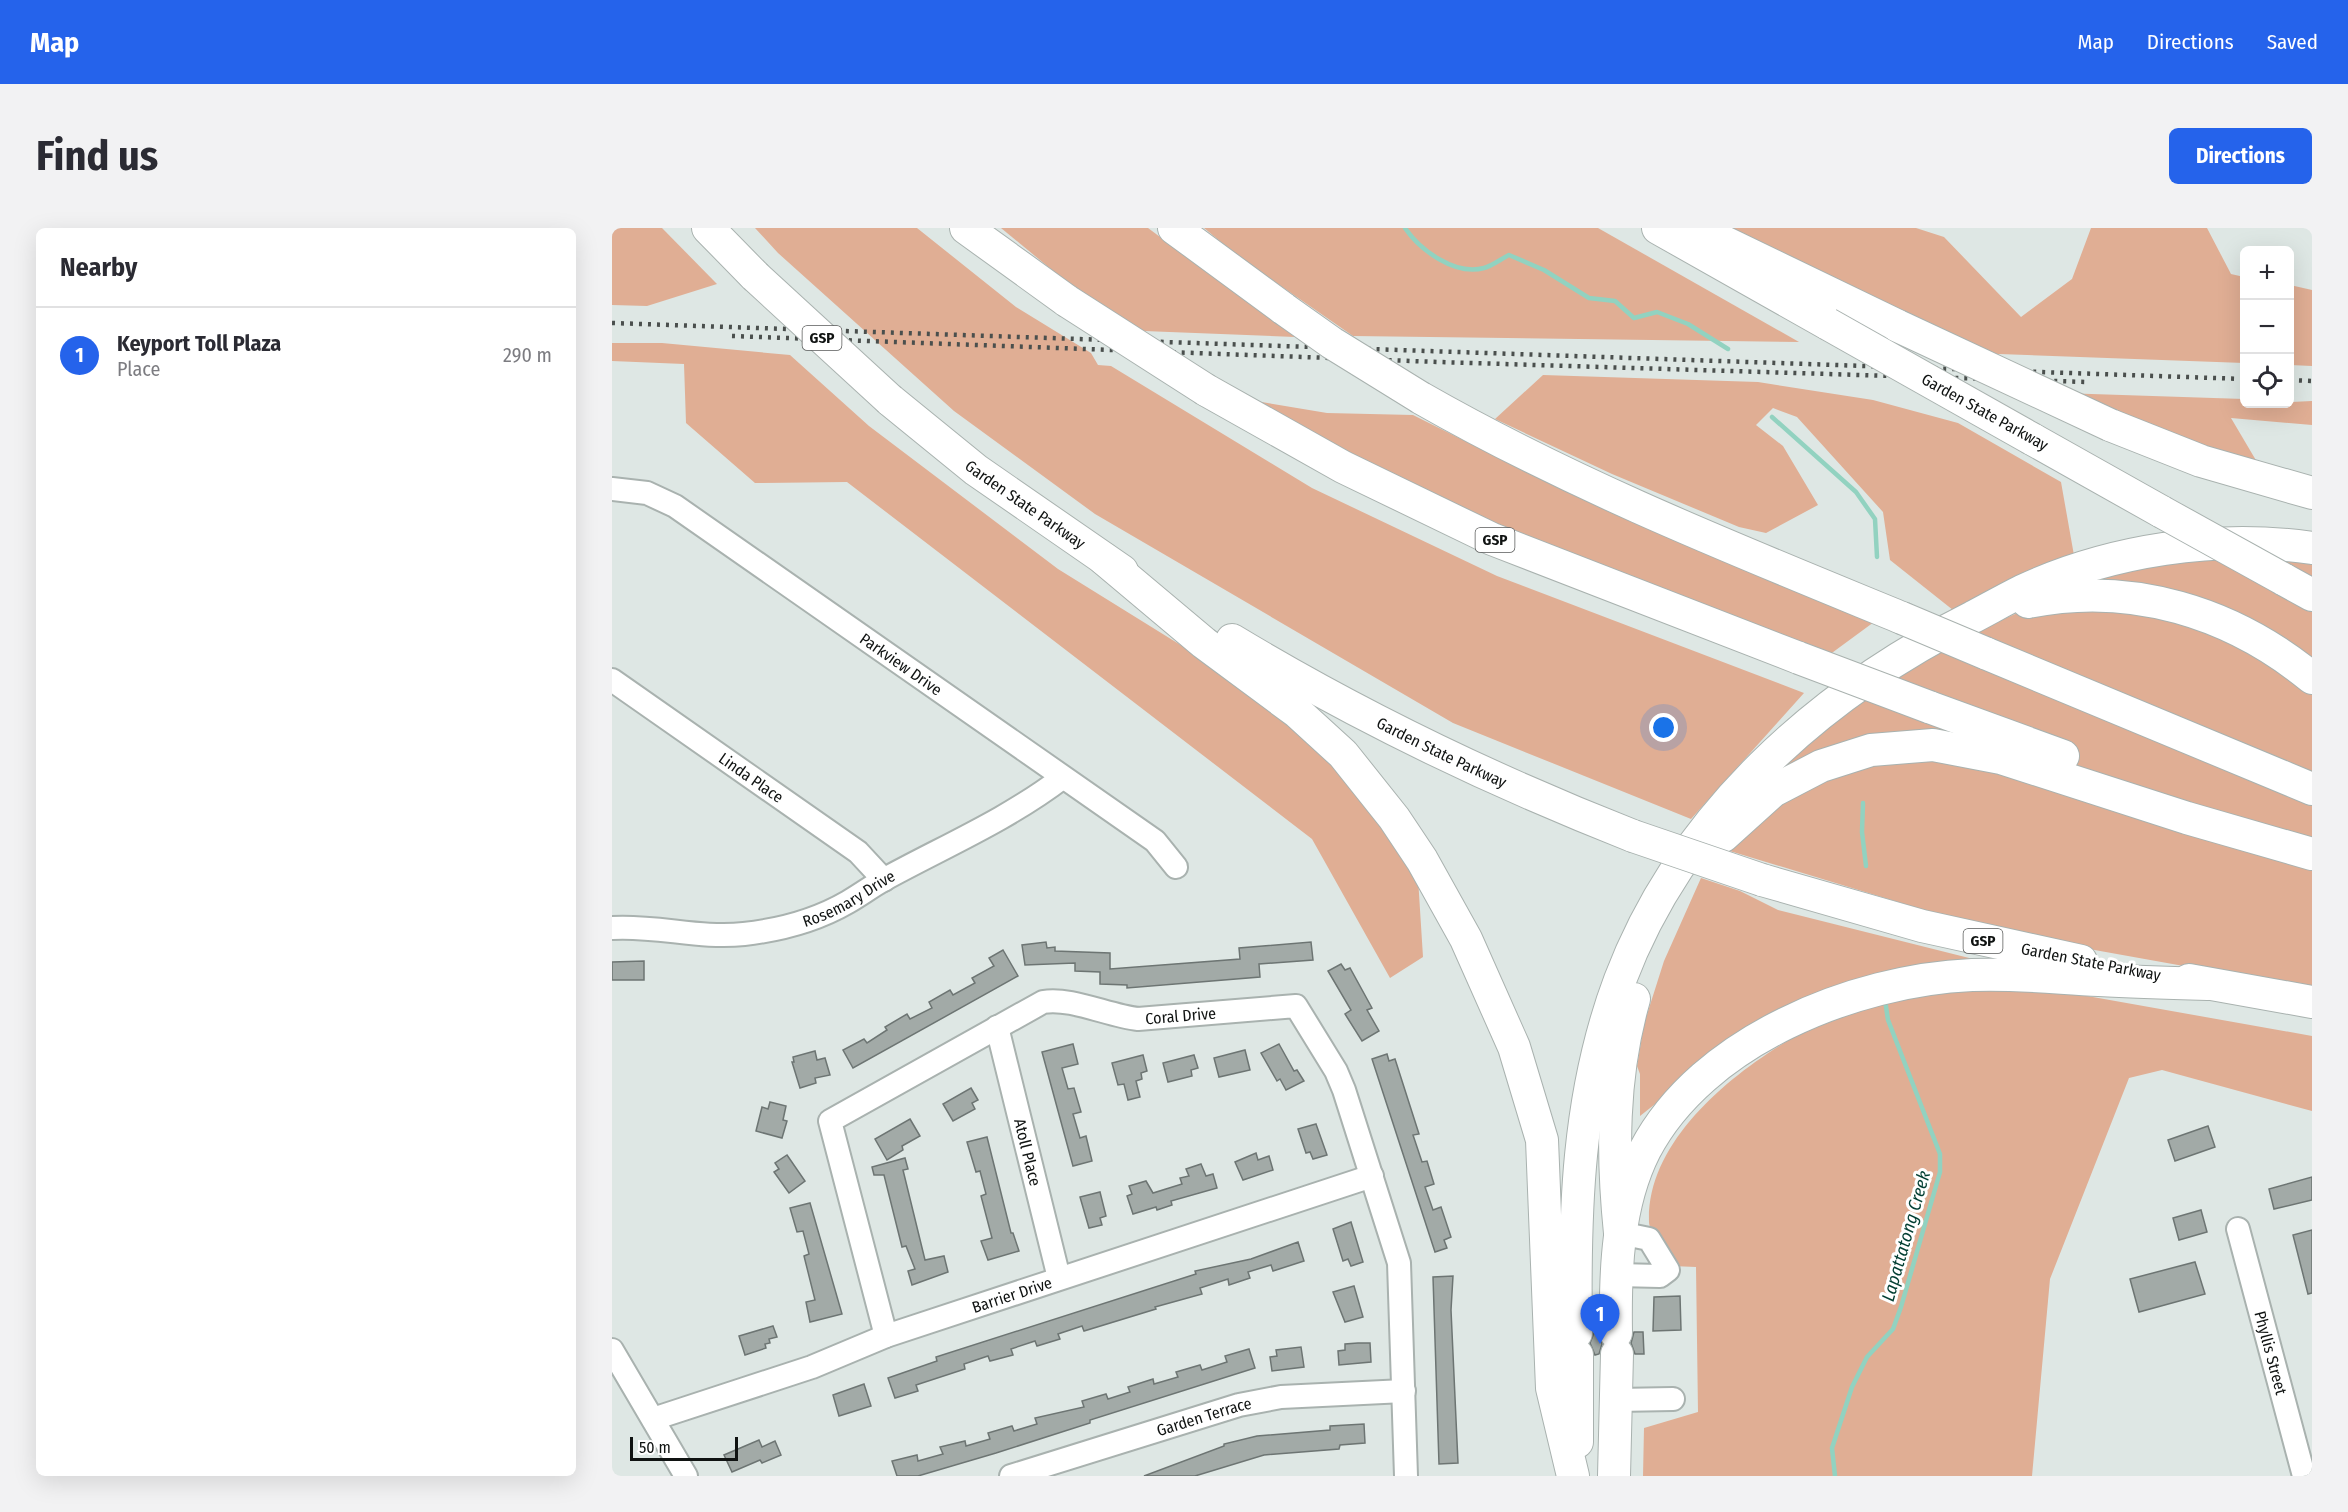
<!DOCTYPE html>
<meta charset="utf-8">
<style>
:root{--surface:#fff;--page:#f2f2f3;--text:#2b2b33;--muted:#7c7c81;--line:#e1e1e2;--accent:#2563eb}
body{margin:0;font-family:"Fira Sans Condensed",sans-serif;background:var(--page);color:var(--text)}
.controls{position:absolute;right:18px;top:18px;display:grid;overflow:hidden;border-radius:9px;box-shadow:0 6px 24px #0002}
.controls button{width:54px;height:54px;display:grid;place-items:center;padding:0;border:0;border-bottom:2px solid var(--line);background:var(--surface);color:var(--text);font:30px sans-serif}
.scale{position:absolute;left:18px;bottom:15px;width:108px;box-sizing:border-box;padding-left:6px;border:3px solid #101312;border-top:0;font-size:16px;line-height:21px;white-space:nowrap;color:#101312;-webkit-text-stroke:4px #fff;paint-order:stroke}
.you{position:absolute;left:1052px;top:500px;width:21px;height:21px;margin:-15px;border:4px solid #fff;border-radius:50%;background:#1a73e8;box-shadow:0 0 0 9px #1a73e833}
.badge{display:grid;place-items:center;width:39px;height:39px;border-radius:50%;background:var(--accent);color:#fff;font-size:20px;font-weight:700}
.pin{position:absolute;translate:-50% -50px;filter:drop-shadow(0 2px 3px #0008)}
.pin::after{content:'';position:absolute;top:32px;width:21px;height:18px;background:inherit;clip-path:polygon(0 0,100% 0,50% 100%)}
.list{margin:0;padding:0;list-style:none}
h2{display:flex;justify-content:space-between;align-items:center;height:78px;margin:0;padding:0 24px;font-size:26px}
h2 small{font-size:20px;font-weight:400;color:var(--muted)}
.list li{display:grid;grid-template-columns:39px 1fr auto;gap:18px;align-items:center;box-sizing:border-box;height:96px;padding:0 24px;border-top:2px solid var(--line)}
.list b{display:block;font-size:22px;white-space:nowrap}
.list p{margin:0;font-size:20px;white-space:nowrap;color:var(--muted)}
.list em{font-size:20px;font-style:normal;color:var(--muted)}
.icon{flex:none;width:33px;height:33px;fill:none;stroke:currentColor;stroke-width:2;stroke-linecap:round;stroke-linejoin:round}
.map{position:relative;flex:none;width:1700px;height:1248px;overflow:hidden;border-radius:9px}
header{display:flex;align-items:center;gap:36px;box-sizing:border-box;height:84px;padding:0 30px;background:var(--accent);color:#fff}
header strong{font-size:28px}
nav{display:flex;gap:33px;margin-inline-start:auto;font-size:21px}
.intro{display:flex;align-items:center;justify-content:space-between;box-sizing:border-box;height:144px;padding:0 36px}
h1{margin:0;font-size:42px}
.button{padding:15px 27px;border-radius:9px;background:var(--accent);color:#fff;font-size:21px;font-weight:700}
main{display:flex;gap:36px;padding:0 36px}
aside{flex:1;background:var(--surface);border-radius:9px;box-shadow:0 6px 24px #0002}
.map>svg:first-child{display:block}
.green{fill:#e0ae94}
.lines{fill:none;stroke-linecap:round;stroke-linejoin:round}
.stream{stroke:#92d2c0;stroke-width:4.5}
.building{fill:#a2aaa7;stroke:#6d7573;stroke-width:1.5}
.minor-casing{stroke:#a9b2af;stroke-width:26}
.highway-casing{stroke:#a9b2af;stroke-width:34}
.minor{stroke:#fff;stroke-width:22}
.highway{stroke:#fff;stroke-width:32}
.rail{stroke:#4a4f4d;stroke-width:4.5;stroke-dasharray:3 6;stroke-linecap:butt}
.highway-bridge-casing{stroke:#a9b2af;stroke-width:34;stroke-linecap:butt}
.highway-bridge{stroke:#fff;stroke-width:32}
.labels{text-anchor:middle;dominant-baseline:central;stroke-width:6;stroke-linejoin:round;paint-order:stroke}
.shield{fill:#fff;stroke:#585a59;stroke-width:1.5}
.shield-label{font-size:15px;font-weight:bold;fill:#101312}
.street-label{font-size:16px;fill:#101312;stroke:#fff}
.water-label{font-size:18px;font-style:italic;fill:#023e32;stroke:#fff}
</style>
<header>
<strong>Map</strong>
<nav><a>Map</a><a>Directions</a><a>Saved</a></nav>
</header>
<div class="intro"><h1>Find us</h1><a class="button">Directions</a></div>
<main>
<aside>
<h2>Nearby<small></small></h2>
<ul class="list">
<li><span class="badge">1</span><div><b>Keyport Toll Plaza</b><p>Place</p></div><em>290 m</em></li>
</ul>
</aside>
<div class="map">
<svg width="1700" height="1248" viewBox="0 0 1700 1248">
<rect width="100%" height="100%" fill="#dee7e4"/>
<g class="green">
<path d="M0 0H50L105 56 35 78 0 77Z"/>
<path d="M143 0H305L404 79 479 125 486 137 499 138 700 260 885 348 1192 465 1079 591 841 495 483 286 342 183 166 25Z"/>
<path d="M389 0H536L683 109 532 103 468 65Z"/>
<path d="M592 0H986L1187 114 741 108 627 29Z"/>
<path d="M1114 0H1304L1332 9 1409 89 1460 51 1479 0H1595L1619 46 1632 49V135L1359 125Z"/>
<path d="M1678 57 1700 62V138L1678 137Z"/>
<path d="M0 115H50L178 127 257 198 446 341 670 480 723 534 806 650 811 729 778 750 700 611 235 254 143 255 74 195 72 136 0 133Z"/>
<path d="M931 147 1146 154 1261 172 1346 195 1449 254 1463 333 1346 386 1278 332 1271 284 1185 189 1161 180 1144 197 1171 218 1206 277 1154 305 1127 299 1000 246 883 191Z"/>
<path d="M1449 165 1632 171V176L1700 173V197L1619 190 1645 234 1537 202Z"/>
<path d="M638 172 715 185 801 187 959 266 1262 394 1213 430 874 299Z"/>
<path d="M1700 323V761L1388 705 1108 620 1122 579 1244 474 1310 428 1496 344 1581 329Z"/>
<path d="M1089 650 1128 663 1166 682 1385 737 1105 827 1028 888V846L1025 838 1032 796 1052 733Z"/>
<path d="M1329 757 1464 766 1700 808V883L1550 842 1517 850 1438 1051 1420 1248H1031L1032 1200 1086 1184 1084 1039 1060 1038C1054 1028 1037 1004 1037 994 1034 900 1149 822 1224 787 1235 782 1246 775 1257 772 1280 765 1305 762 1329 757Z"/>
</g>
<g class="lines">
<g class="stream">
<path d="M793 0C808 22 843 48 872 40 880 38 889 31 897 27L932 42 977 70 1003 73 1022 90 1045 84 1076 96 1116 121"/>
<path d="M1160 189 1244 264 1263 291 1265 329"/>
<path d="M1251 575 1250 604 1254 638"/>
<path d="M1223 1248 1220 1220 1240 1159 1255 1129 1281 1101 1289 1079 1328 944V926L1276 792 1273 772"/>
</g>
</g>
<g class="building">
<path d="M434 714 435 720 443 719V723L498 725V741L628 731 627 720 699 714 701 732 647 736 648 749 515 760V757L488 756V744L463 743V735L413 737 410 717Z"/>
<path d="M391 722 406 748 241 840 231 822 252 811 255 815 275 802 273 799 295 786 298 791 320 780 317 774 338 762 341 767 363 755 360 750 382 738 377 730Z"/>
<path d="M32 733V752H0V734Z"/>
<path d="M729 736 733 742 738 740 760 780 755 782 767 803 750 813 733 786 739 782 716 743Z"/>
<path d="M461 816 466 836 450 840 456 861 462 860 469 884 461 886 468 910 474 908 480 933 461 938 430 824Z"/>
<path d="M667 816 682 843 685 842 692 853 674 862 668 851 665 853 649 825Z"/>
<path d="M633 822 638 842 607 849 602 830Z"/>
<path d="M203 823 205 832 213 830 218 847 203 850 204 855 188 860 180 834H182L181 829Z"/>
<path d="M775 826 777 833 783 831 807 906 801 907 810 934 815 933 822 956 813 959 821 982 829 979 839 1009 832 1012 835 1020 823 1024 760 831Z"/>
<path d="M531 827 535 843 529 845 530 851 524 853 528 869 516 872 512 856 506 857 500 835Z"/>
<path d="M582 827 586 840 579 842 580 848 556 854 551 835Z"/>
<path d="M359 860 366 872 360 875 363 881 341 893 331 876Z"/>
<path d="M158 874 174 878 171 892 175 893 170 910 144 903 150 879 156 881Z"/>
<path d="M298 891 308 908 290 918 291 922 275 932 263 911Z"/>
<path d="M704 896 715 927 701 931 698 924 694 925 686 901Z"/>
<path d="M1596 898 1603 919 1563 933 1556 912Z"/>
<path d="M375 909 399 1005H401L407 1023 376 1032 369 1013 380 1010 369 968 374 966 368 943 364 944 355 914Z"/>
<path d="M644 925 646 932 657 928 661 942 631 952 623 934Z"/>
<path d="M175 927 193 953 177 965 162 944 167 941 163 935Z"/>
<path d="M293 930 296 941 291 942 313 1032 332 1028 336 1044 300 1057 296 1043 303 1041 294 1018 290 1019 272 947H262L260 939Z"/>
<path d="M589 936 594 948 601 946 605 960 559 973 560 977 545 982 544 979 521 986 515 968 520 966 517 958 534 953 541 965 570 956 568 950 577 948 574 941Z"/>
<path d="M1700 949V972L1662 981 1657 961Z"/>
<path d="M488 964 494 988 488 990 490 997 477 1000 468 969Z"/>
<path d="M198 975 230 1086 198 1094 194 1074 203 1072 192 1028 197 1026 191 1003 185 1004 178 980Z"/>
<path d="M1589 982 1595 1004 1567 1012 1561 990Z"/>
<path d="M739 994 751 1034 739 1038 736 1031 731 1033 721 1001Z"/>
<path d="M1700 1002V1065L1696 1066 1681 1007Z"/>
<path d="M686 1014 692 1033 661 1043 659 1037 636 1044 638 1050 617 1057 616 1051 588 1060 590 1066 543 1079 544 1081 472 1103 470 1098 446 1106 448 1111 425 1118 423 1113 399 1121 401 1127 378 1133 376 1128 352 1136 353 1141 304 1157 306 1163 283 1170 276 1150 325 1133 324 1129 584 1046 583 1043 639 1031Z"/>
<path d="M1583 1034 1593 1066 1527 1084 1518 1051Z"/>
<path d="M841 1048 839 1082 846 1235 827 1236 821 1049Z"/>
<path d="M742 1058 751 1089 733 1094 721 1064Z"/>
<path d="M1068 1068 1069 1102 1041 1103 1042 1069Z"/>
<path d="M161 1098 165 1109 157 1111 158 1115 153 1116 154 1120 133 1127 127 1108Z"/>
<path d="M1022 1104H1031L1032 1126H1023L1019 1115Z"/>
<path d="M982 1105H986L990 1116 987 1126 983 1127 978 1115Z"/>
<path d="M746 1115H758L759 1134 727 1137 726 1123 733 1122V1116Z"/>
<path d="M689 1119 692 1139 660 1143 658 1129 665 1128 664 1122Z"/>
<path d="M637 1121 643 1140 478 1192V1195L384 1225 306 1248H285L280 1233 305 1227 306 1233 331 1226 328 1219 353 1213 354 1218 378 1211 376 1205 400 1198 402 1203 425 1196 423 1190 472 1179 470 1173 494 1166 496 1171 518 1164 516 1159 541 1151 542 1156 566 1149 564 1144 588 1137 590 1142 615 1134 613 1128Z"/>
<path d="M252 1156 259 1178 227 1188 221 1167Z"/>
<path d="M752 1196 753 1215 728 1217 727 1221 652 1227 583 1248H532L612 1218V1216L645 1208 718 1202V1198Z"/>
<path d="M147 1212 150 1219 163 1213 169 1227 150 1235 148 1232 120 1244 112 1227Z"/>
</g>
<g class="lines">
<defs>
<g id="minor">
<path id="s1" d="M0 261 35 265 63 278 543 613 564 639"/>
<path id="s2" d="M0 452 246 624 272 652"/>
<path id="s3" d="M0 700C44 697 88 711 132 706 168 702 205 692 236 674 248 667 259 659 271 652 331 619 395 592 450 550"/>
<path id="s4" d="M385 799 447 1050"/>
<path id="s5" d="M1626 1001 1692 1248"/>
<path d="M1005 1047 1048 1048 1056 1042 1037 1011 1008 1005"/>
<path id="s6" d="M274 1108 218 893 431 774C459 769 497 788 526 791L684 778 724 843 732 862 787 1035 794 1248"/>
<path d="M0 1122 74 1248"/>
<path d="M1005 1172 1061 1171"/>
<path id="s7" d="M41 1191 200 1139 274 1108 760 948"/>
<path id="s8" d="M399 1248 627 1177 669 1169 792 1163"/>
</g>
<g id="highway">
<path d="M96 0 143 48"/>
<path d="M354 0 455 73"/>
<path d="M562 0 672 81"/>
<path d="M1046 0 1216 96"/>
<path d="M1083 0 1286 98"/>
<path d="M594 162 731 239 880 311 1187 430"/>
<path d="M809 170C963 258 1127 323 1290 390"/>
<path id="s9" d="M278 172 364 242 510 343"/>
<path d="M1498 197 1589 233 1700 265"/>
<path d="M1420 211 1550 284"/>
<path d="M492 331 592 415 685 484 731 526 782 590 810 632 854 711 902 819 930 912 940 1160 961 1248"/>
<path d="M1671 351 1700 367"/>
<path d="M1416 374C1519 353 1620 384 1700 450"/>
<path id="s10" d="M620 412C748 489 881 553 1021 608"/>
<path d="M1373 425 1700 561"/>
<path d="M1317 479 1451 528"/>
<path d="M1111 608 1161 563 1209 538 1259 522 1321 517 1389 530 1575 590 1700 626"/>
<path d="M1150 652 1310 698 1469 733"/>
<path d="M1577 752 1700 774"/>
<path d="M1008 1005C1000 927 1000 848 1022 771"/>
<path d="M964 1105C962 985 965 866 1008 752 1070 588 1207 466 1361 389 1378 380 1394 371 1410 363 1498 322 1605 306 1700 320"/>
<path d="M1004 1105C1003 1044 1005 977 1033 922 1090 813 1242 752 1360 747 1403 745 1445 750 1487 752 1524 754 1560 755 1596 756"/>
<path d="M965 1214V1127"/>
<path d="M1002 1248 1005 1126"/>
</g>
</defs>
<use href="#minor" class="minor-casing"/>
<use href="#highway" class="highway-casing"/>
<use href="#minor" class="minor"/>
<use href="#highway" class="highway"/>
<g class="rail">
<path d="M0 95 1632 151"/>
<path d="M120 108 827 134 1475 154"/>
<path d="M1678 152 1700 153"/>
</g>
<defs>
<g id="highway-bridge">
<path d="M143 48 278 172"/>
<path d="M455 73 594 162"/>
<path d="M672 81 720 115 809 170"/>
<path d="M1216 96 1420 211"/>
<path d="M1286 98 1498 197"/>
<path d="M1550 284 1671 351"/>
<path d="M1290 390 1373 425"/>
<path d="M1187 430 1317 479"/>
<path d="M1021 608 1150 652"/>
</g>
</defs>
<use href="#highway-bridge" class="highway-bridge-casing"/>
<use href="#highway-bridge" class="highway-bridge"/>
</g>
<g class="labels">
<g class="shield">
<rect x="190.5" y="98" width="39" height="24" rx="4.5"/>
<rect x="863.5" y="300" width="39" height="24" rx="4.5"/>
<rect x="1351.5" y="701" width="39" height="24" rx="4.5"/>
</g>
<g class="shield-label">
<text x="210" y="110">GSP</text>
<text x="883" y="312">GSP</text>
<text x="1371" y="713">GSP</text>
</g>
<g class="street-label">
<text transform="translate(1373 184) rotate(29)">Garden State Parkway</text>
<text stroke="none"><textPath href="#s9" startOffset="171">Garden State Parkway</textPath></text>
<text stroke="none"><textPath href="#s1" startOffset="342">Parkview Drive</textPath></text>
<text stroke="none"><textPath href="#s10" startOffset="238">Garden State Parkway</textPath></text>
<text stroke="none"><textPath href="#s2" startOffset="170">Linda Place</textPath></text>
<text stroke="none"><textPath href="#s3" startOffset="244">Rosemary Drive</textPath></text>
<text transform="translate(1479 734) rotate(11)">Garden State Parkway</text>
<text stroke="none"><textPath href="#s6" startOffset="606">Coral Drive</textPath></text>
<text stroke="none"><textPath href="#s4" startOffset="129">Atoll Place</textPath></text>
<text stroke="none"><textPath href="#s7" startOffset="380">Barrier Drive</textPath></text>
<text stroke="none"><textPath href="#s5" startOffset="128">Phyllis Street</textPath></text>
<text stroke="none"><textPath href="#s8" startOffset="202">Garden Terrace</textPath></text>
</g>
<g class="water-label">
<text transform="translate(1294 1008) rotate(-74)">Lapattatong Creek</text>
</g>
</g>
</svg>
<div class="controls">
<button>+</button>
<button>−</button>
<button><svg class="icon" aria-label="locate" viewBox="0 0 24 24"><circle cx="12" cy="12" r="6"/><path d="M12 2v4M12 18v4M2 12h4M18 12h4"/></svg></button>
</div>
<div class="scale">50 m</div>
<div class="you"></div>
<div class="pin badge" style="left:988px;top:1116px">1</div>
</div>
</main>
